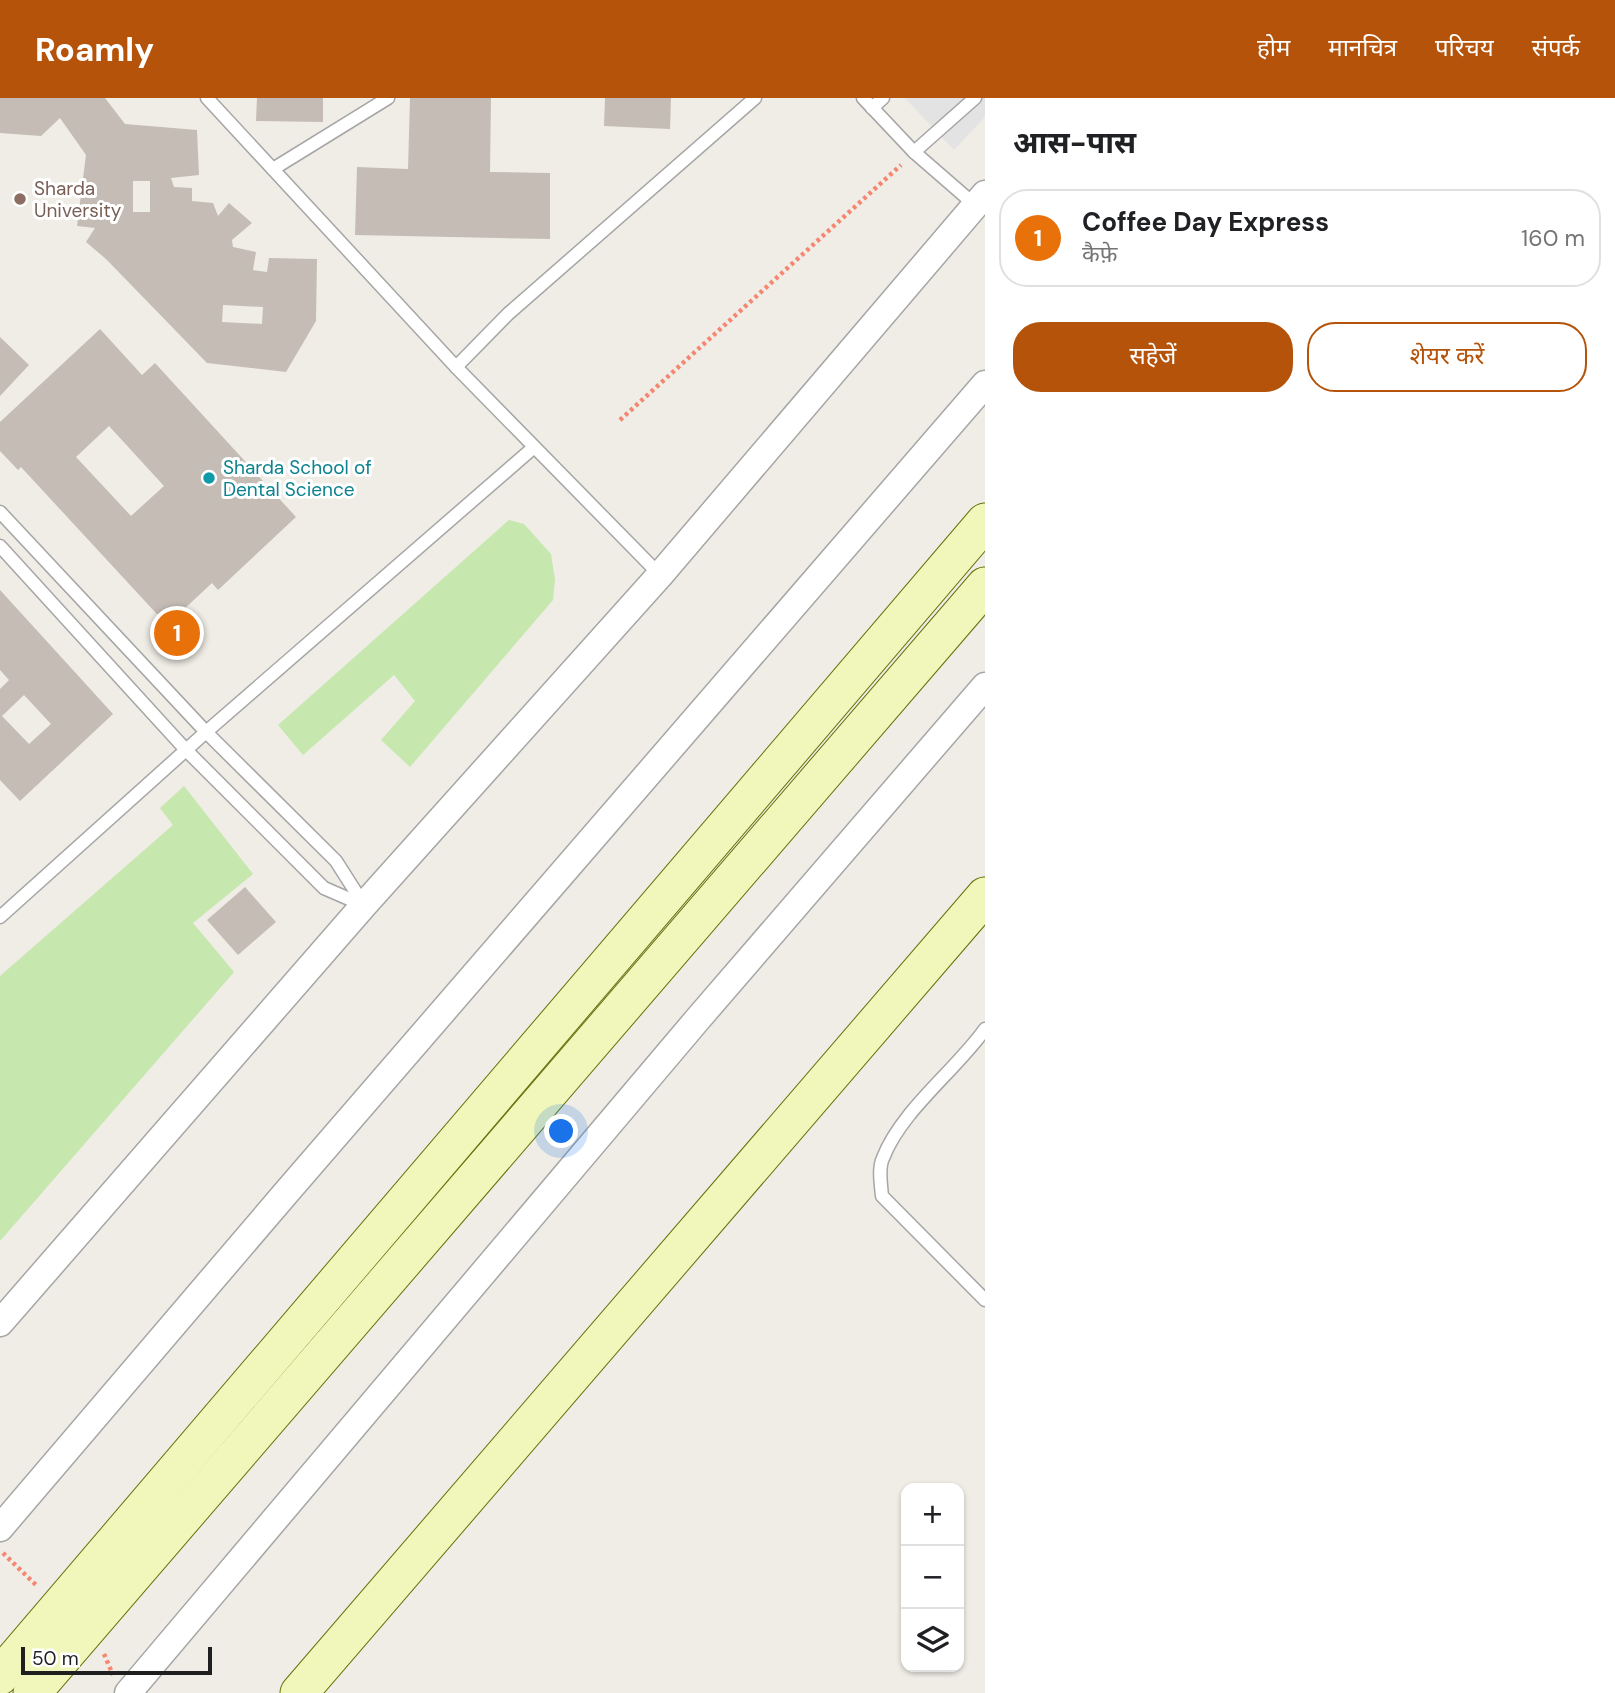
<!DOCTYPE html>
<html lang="hi">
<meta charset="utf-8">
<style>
:root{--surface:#fff;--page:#f6f6f6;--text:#202124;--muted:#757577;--line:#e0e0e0;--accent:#b45309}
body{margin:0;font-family:"DM Sans","Noto Sans Devanagari",sans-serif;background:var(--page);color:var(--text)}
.controls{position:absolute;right:21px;bottom:21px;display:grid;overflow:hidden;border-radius:14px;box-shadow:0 2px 5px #0004}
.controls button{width:63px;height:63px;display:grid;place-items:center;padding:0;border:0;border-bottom:2px solid var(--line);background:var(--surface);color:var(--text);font:35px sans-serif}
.scale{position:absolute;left:21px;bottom:18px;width:191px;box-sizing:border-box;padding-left:7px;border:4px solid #1f1f1f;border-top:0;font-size:19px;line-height:24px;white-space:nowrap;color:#1f1f1f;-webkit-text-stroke:5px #fff;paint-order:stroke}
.you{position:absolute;left:562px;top:1034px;width:24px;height:24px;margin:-18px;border:5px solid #fff;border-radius:50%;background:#1a73e8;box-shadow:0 0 0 10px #1a73e833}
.badge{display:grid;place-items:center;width:46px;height:46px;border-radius:50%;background:var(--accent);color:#fff;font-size:23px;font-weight:700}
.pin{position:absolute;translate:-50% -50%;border:4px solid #fff;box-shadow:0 2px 7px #0006}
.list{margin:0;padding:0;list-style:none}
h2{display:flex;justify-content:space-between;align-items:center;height:91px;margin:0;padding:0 28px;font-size:30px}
h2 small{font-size:23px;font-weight:400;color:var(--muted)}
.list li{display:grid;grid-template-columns:46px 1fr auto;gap:21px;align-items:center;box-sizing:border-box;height:98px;margin:0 14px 14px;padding:0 14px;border:2px solid var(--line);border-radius:28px}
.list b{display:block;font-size:26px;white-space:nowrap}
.list p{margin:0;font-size:23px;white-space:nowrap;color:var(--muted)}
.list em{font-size:23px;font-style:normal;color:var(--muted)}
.actions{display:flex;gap:14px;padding:21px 28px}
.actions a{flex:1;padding:16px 0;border:2px solid var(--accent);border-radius:28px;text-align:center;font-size:24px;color:var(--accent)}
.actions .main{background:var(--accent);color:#fff}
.icon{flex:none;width:38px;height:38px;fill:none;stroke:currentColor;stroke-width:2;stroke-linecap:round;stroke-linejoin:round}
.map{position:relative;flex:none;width:985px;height:1595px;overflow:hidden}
header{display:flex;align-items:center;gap:42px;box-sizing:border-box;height:98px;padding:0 35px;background:var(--accent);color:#fff}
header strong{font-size:33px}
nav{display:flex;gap:38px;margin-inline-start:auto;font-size:24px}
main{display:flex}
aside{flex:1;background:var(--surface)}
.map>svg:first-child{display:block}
.grass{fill:#c6e7ad}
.parking{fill:#e3e3e3}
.building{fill:#c4bcb5;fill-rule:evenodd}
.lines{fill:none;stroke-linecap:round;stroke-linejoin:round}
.lane-casing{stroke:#a6a6a6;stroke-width:15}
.street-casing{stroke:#a6a6a6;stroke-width:29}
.secondary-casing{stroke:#617309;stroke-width:39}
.path{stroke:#f58671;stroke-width:4.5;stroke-dasharray:3.5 3.5;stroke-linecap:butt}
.lane{stroke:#fff;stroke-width:12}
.street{stroke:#fff;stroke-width:26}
.secondary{stroke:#f1f7bb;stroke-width:37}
.education-dot{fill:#8d6e63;stroke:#fff;stroke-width:2.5}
.culture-dot{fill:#0f9aa8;stroke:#fff;stroke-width:2.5}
.labels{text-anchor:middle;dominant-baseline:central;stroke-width:6;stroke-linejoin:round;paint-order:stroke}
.education-label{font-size:19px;fill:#785e54;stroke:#fff;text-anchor:start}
.culture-label{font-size:19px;fill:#0d838f;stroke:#fff;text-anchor:start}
</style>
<header>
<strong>Roamly</strong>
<nav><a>होम</a><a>मानचित्र</a><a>परिचय</a><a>संपर्क</a></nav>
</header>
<main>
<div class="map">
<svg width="985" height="1595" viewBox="0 0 985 1595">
<rect width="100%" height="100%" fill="#efede5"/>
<g class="grass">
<path d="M509 422 524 426 551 456 555 482 553 502 410 669 381 642 415 603 394 577 303 657 278 627Z"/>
<path d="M184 688 253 776 193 825 234 874 0 1143V878L173 727 160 710Z"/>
</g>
<path class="parking" d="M905 0H985V19L954 52Z"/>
<g class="building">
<path d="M0 0H105L125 26 197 32 199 77 171 80 174 89 192 90V103L213 105 218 118 229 105 252 125 232 142 233 149 256 154 253 172 267 174 269 160 317 161 316 223 286 274 207 265 106 161 86 144 95 130 77 128 86 57 60 20 41 38 0 35ZM133 83H150V114H133ZM223 207 263 209 262 226 222 224Z"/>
<path d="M257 0H323V24L256 23Z"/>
<path d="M410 0H491L490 74 550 75V141L355 137 357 69 408 71Z"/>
<path d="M605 0H671L670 31 604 28Z"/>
<path d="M100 231 142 277 155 265 296 419 218 492 212 485 167 527 21 369 18 372 0 353V324ZM109 328 164 388 131 418 76 359Z"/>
<path d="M0 239 29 267 0 298Z"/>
<path d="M0 492 113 616 20 703 0 682V591L9 582 0 572ZM24 597 51 626 29 646 2 618Z"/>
<path d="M245 789 276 824 238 857 207 822Z"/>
</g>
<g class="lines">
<defs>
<g id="lane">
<path d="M207 0 456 269 660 477"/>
<path d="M863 0 914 54 975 107"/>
<path d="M872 10 883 0"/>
<path d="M914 54 975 0"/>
<path d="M273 71 388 0"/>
<path d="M456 269 508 216 755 0"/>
<path d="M0 414 206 634 336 763 364 807"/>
<path d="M0 448 186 652 324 790 363 807"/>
<path d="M0 819 206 634 533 350"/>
<path d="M985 931C955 973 901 1013 883 1060 878 1070 881 1087 882 1098L985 1202"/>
</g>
<g id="street">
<path d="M0 1225 364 807 660 477 985 96"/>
<path d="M0 1430 285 1096 985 286"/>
<path d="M128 1595 697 922 985 588"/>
</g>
<g id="secondary">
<path d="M0 1578 985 424"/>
<path d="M32 1595 985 488"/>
<path d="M299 1595 985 798"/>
</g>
</defs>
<use href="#lane" class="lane-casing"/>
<use href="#street" class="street-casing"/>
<use href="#secondary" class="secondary-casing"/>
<g class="path">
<path d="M620 322 901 67"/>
<path d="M3 1455 37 1488"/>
<path d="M104 1556 113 1577"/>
</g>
<use href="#lane" class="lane"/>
<use href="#street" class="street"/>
<use href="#secondary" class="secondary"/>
</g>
<circle class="education-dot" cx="20" cy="101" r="7"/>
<circle class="culture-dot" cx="209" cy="380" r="7"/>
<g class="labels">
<g class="education-label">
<text x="34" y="90">Sharda<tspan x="34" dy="22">University</tspan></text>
</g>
<g class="culture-label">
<text x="223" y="369">Sharda School of<tspan x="223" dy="22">Dental Science</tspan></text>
</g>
</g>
</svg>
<div class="controls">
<button>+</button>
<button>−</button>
<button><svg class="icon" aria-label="layers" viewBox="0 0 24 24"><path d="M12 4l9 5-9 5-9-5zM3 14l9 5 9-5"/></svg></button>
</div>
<div class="scale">50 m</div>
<div class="you"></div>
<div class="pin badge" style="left:177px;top:535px;background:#e8710a">1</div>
</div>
<aside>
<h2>आस-पास<small></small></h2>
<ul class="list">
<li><span class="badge" style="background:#e8710a">1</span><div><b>Coffee Day Express</b><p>कैफ़े</p></div><em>160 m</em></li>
</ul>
<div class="actions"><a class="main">सहेजें</a><a>शेयर करें</a></div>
</aside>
</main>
